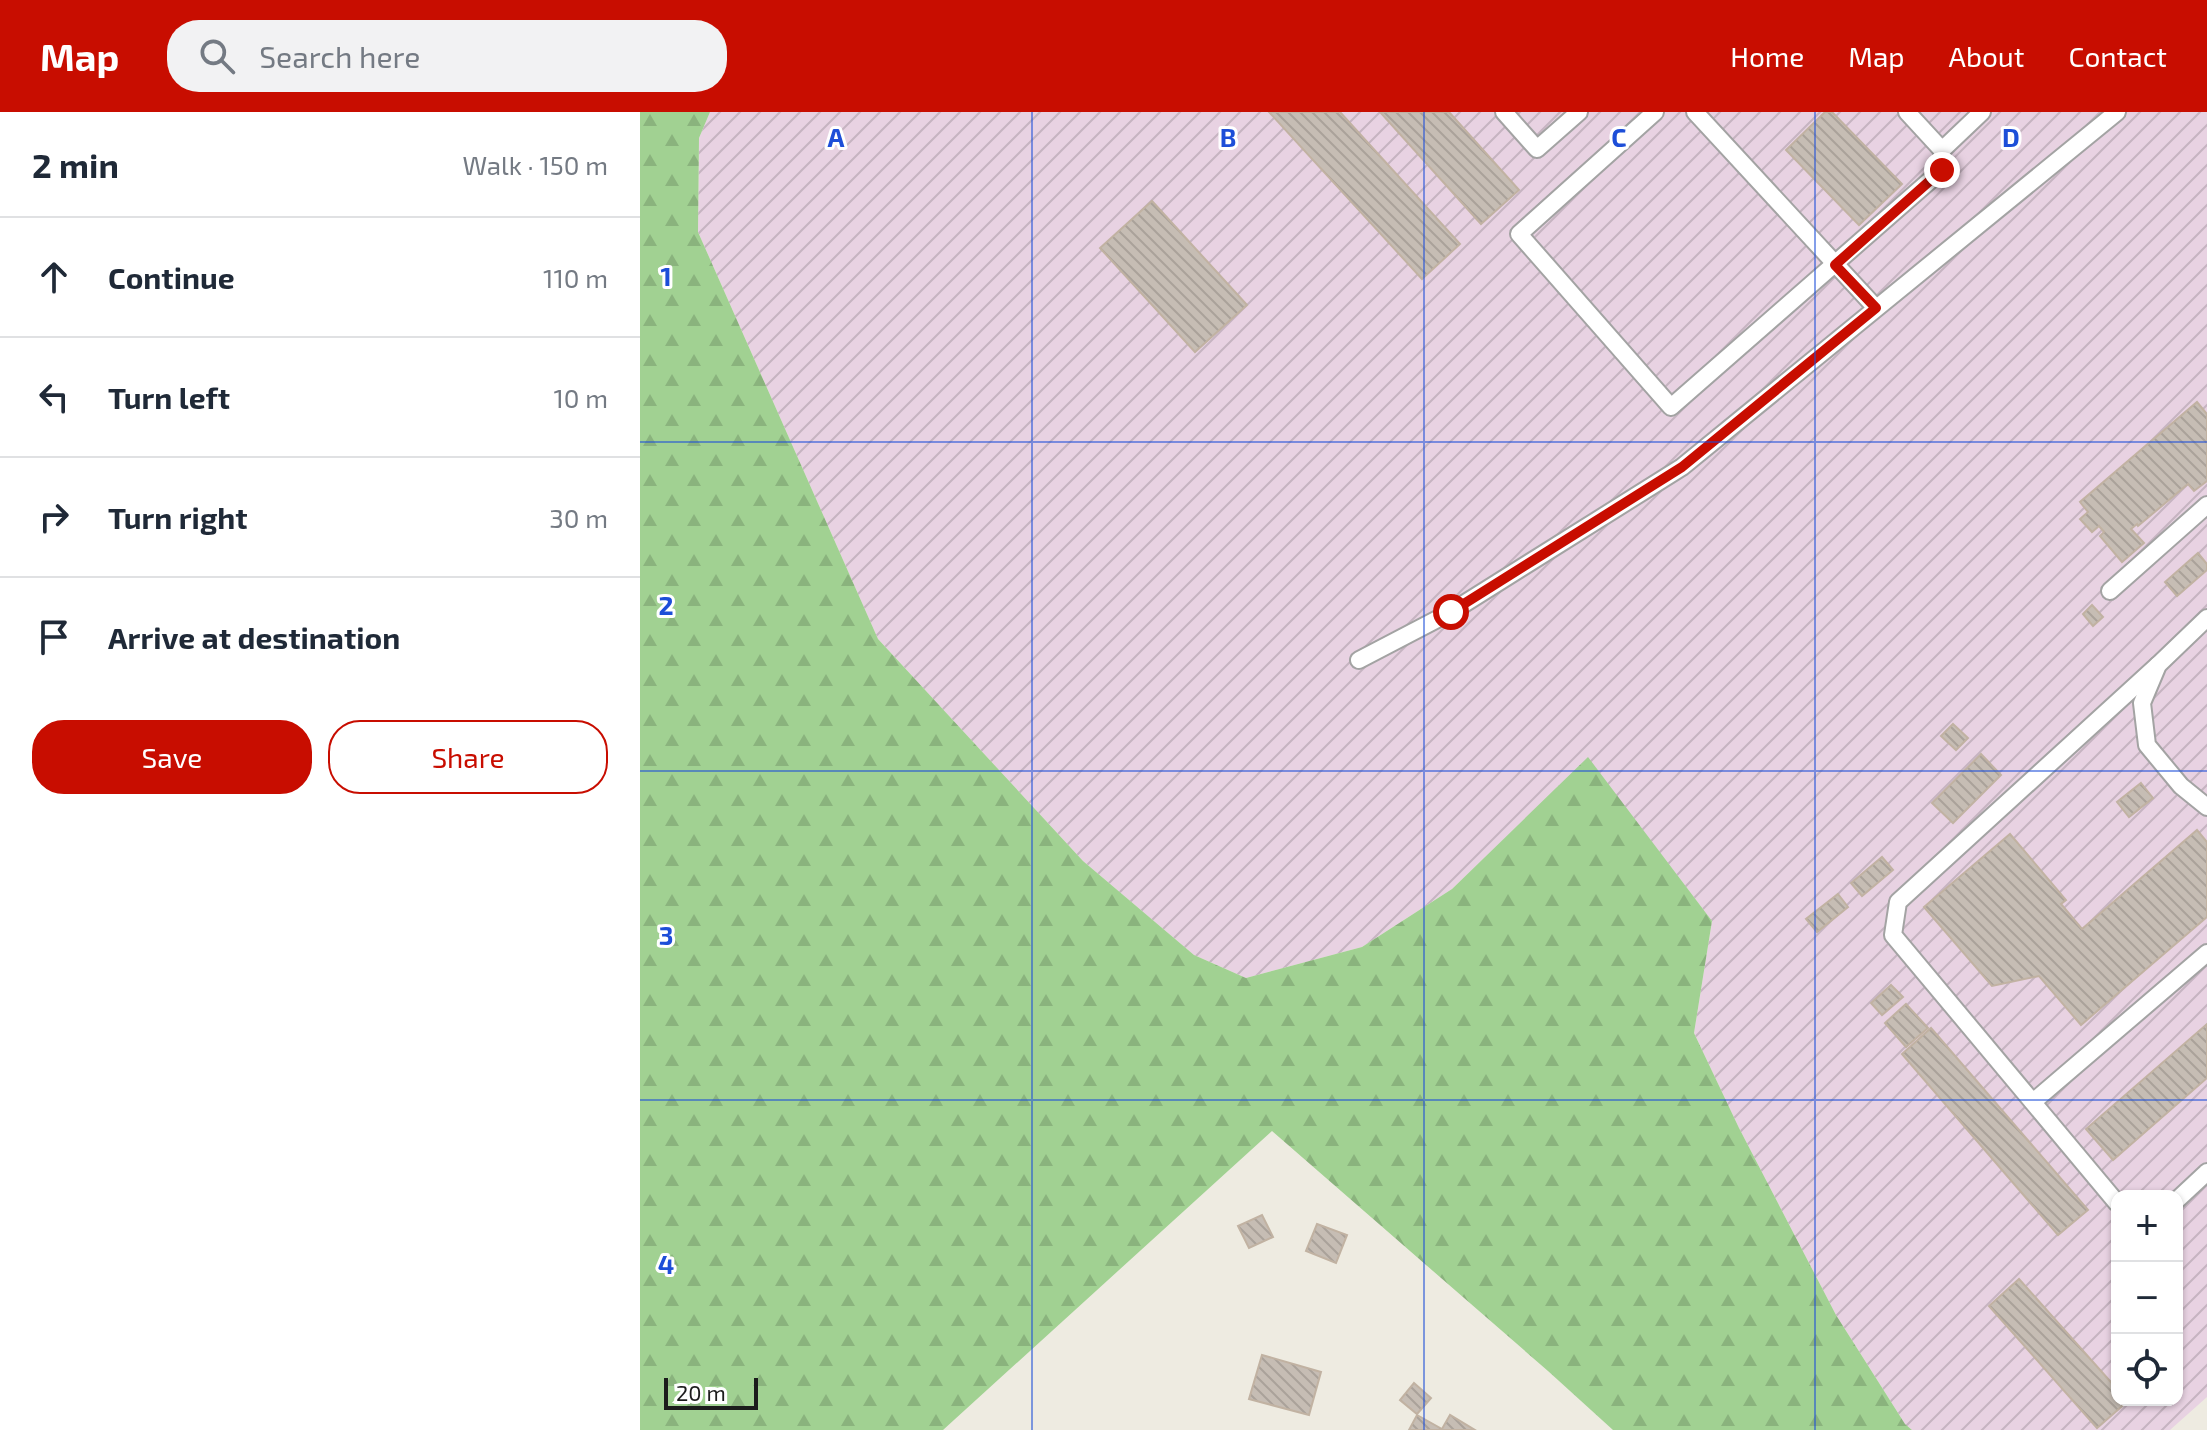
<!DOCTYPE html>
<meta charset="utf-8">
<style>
:root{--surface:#fff;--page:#f2f2f3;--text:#1f2937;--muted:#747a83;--line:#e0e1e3;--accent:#c80d00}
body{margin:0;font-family:"Exo 2",sans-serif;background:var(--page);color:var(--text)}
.controls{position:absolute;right:24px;bottom:24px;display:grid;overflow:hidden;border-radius:16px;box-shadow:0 2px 6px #0004}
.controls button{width:72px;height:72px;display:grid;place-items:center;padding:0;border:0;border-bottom:2px solid var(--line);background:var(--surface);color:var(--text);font:40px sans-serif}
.scale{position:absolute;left:24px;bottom:20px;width:94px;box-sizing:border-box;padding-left:8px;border:4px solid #1c1c1c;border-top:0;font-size:22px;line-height:28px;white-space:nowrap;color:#1c1c1c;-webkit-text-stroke:6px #fff;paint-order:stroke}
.stop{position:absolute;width:24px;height:24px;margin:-18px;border:6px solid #c80d00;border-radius:50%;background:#fff}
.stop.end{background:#c80d00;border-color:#fff;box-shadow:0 2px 8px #0008}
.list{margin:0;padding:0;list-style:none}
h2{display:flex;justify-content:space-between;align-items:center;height:104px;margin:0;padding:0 32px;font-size:34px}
h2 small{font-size:26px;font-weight:400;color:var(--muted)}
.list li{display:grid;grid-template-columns:52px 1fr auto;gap:24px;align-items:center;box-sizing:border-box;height:120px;padding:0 32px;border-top:2px solid var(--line)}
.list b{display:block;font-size:30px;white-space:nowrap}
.list em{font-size:26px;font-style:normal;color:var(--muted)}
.actions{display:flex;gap:16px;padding:24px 32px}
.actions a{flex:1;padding:18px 0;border:2px solid var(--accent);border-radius:32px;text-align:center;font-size:28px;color:var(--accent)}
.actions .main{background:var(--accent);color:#fff}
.icon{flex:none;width:44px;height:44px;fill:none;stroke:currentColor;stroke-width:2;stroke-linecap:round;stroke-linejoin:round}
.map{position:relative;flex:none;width:1567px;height:1318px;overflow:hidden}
header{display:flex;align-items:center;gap:48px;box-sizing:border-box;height:112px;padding:0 40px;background:var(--accent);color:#fff}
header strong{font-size:38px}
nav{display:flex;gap:44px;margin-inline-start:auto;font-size:28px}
.search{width:560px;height:72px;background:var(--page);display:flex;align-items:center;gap:20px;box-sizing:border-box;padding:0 28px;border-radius:32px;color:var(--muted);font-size:30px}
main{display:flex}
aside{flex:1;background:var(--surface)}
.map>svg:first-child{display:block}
.industrial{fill:url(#industrial-furrows);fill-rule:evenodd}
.forest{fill:url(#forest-firs)}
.building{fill:url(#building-back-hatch);stroke:#c1b2a2;stroke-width:2}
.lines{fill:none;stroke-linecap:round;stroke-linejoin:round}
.service-casing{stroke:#a3a3a3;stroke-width:20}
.service{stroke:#fff;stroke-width:16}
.route{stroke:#c80d00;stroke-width:10}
.grid{fill:none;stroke:#1d4ed8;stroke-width:2;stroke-opacity:0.55}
.grid-label{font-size:26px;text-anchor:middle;font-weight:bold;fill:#1d4ed8;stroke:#fff;stroke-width:6;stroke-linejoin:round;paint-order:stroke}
</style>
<header>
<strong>Map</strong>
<div class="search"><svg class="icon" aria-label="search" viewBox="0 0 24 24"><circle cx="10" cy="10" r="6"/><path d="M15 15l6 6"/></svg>Search here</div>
<nav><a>Home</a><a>Map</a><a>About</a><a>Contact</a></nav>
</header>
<main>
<aside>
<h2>2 min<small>Walk · 150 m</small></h2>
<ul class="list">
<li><svg class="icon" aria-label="ahead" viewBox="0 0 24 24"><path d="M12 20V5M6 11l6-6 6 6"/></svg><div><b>Continue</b></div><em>110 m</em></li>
<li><svg class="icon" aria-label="left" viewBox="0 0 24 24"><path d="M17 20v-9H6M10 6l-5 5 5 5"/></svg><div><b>Turn left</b></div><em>10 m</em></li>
<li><svg class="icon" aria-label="right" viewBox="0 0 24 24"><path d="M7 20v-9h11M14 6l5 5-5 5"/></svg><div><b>Turn right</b></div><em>30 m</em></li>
<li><svg class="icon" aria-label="arrive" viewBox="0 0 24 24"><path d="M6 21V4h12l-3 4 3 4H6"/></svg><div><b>Arrive at destination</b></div></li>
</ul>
<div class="actions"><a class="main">Save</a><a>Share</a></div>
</aside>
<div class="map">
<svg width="1567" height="1318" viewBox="0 0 1567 1318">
<defs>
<pattern id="industrial-furrows" width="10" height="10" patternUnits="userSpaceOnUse" patternTransform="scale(2)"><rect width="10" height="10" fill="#e8d2e2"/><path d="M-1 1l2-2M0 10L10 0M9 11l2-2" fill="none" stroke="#c6b4c1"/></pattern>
<pattern id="forest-firs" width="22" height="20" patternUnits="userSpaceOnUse" patternTransform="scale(2)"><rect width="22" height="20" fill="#a1d192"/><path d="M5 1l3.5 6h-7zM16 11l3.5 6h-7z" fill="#8ab37d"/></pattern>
<pattern id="building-back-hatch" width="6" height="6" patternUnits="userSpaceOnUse" patternTransform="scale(2)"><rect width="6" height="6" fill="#c6bdb4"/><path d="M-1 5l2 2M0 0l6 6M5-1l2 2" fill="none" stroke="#aaa29a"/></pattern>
</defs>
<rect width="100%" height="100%" fill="#eeebe1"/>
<path class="industrial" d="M70 0H1567V1285L1530 1318H1272L1265 1312 1196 1203 1099 1016 1054 921 1072 809 948 646 812 777 722 835 606 866 554 843 443 749 238 527 58 120 59 26ZM1477 1084H1537V1288H1477Z"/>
<path class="forest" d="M0 0H70L59 26 58 120 238 527 443 749 554 843 606 866 722 835 812 777 948 645 1072 809 1054 921 1099 1016 1196 1203 1265 1312 1272 1318H973L908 1259 632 1019 303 1318H0Z"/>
<g class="building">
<path d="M629 0H700L820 132 782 167Z"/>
<path d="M740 0H809L879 78 841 112Z"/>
<path d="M1185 0H1192L1262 72 1219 113 1146 38Z"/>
<path d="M512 89 607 193 555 240 460 136Z"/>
<path d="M1557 290 1567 302V369L1554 379 1548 372 1498 414 1497 412 1491 417 1504 431 1482 450 1460 424 1464 420 1459 414 1452 420 1440 407 1448 400 1440 390Z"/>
<path d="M1558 441 1567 452V458L1537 484 1525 470Z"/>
<path d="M1452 493 1463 505 1453 514 1443 502Z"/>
<path d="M1313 612 1328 626 1316 638 1301 624Z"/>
<path d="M1341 642 1361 663 1313 711 1292 691Z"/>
<path d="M1501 671 1513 686 1489 705 1477 690Z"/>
<path d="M1557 718 1567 730V805L1441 913 1399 864 1352 874 1284 795 1370 722 1426 788 1421 792 1442 817Z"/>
<path d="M1242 745 1253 758 1222 784 1211 771Z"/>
<path d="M1198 782 1208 795 1177 820 1166 807Z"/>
<path d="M1251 873 1263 885 1242 903 1231 891Z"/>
<path d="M1266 892 1288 916 1266 935 1245 911Z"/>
<path d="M1567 912V966L1473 1048 1446 1017Z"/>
<path d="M1291 916 1448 1098 1418 1123 1262 942Z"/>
<path d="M622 1103 633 1125 609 1136 598 1114Z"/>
<path d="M677 1112 707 1123 696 1151 666 1139Z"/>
<path d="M1379 1167 1477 1277V1288L1488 1289 1457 1316 1349 1194Z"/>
<path d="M622 1243 681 1260 669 1303 609 1287Z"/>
<path d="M774 1271 791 1286 777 1302 760 1288Z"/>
<path d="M777 1303 802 1317 810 1303 835 1318H769Z"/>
</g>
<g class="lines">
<defs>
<g id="service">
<path d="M864 0 897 37 939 0"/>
<path d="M1015 0 879 122 1031 295 1302 58V38L1267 0"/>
<path d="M1055 0 1236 196"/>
<path d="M1302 38 1342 0"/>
<path d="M1470 479 1567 393"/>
<path d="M1567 506 1518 553 1502 591 1507 633 1541 674 1567 695"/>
<path d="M719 548 811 500 1042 355 1477 0"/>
<path d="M1393 990 1567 841"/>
<path d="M1537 1088 1567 1060"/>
<path d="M1477 1091 1253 823 1258 790 1518 553"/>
</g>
</defs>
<use href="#service" class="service-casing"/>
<use href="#service" class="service"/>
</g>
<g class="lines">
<path class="route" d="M811 500 1042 355 1236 196 1195 153 1302 58"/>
</g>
<path class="grid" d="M392 0V1318M784 0V1318M1175 0V1318M0 330H1567M0 659H1567M0 988H1567"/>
<g class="grid-label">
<text x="196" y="35">A</text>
<text x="588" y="35">B</text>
<text x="979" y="35">C</text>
<text x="1371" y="35">D</text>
<text x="26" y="174">1</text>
<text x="26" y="503">2</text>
<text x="26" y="833">3</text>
<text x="26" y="1162">4</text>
</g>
</svg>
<div class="controls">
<button>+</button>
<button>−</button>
<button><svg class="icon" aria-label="locate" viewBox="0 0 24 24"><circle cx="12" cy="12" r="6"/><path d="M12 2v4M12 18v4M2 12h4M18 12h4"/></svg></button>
</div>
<div class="scale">20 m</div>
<div class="stop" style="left:811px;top:500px"></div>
<div class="stop end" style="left:1302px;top:58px"></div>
</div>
</main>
